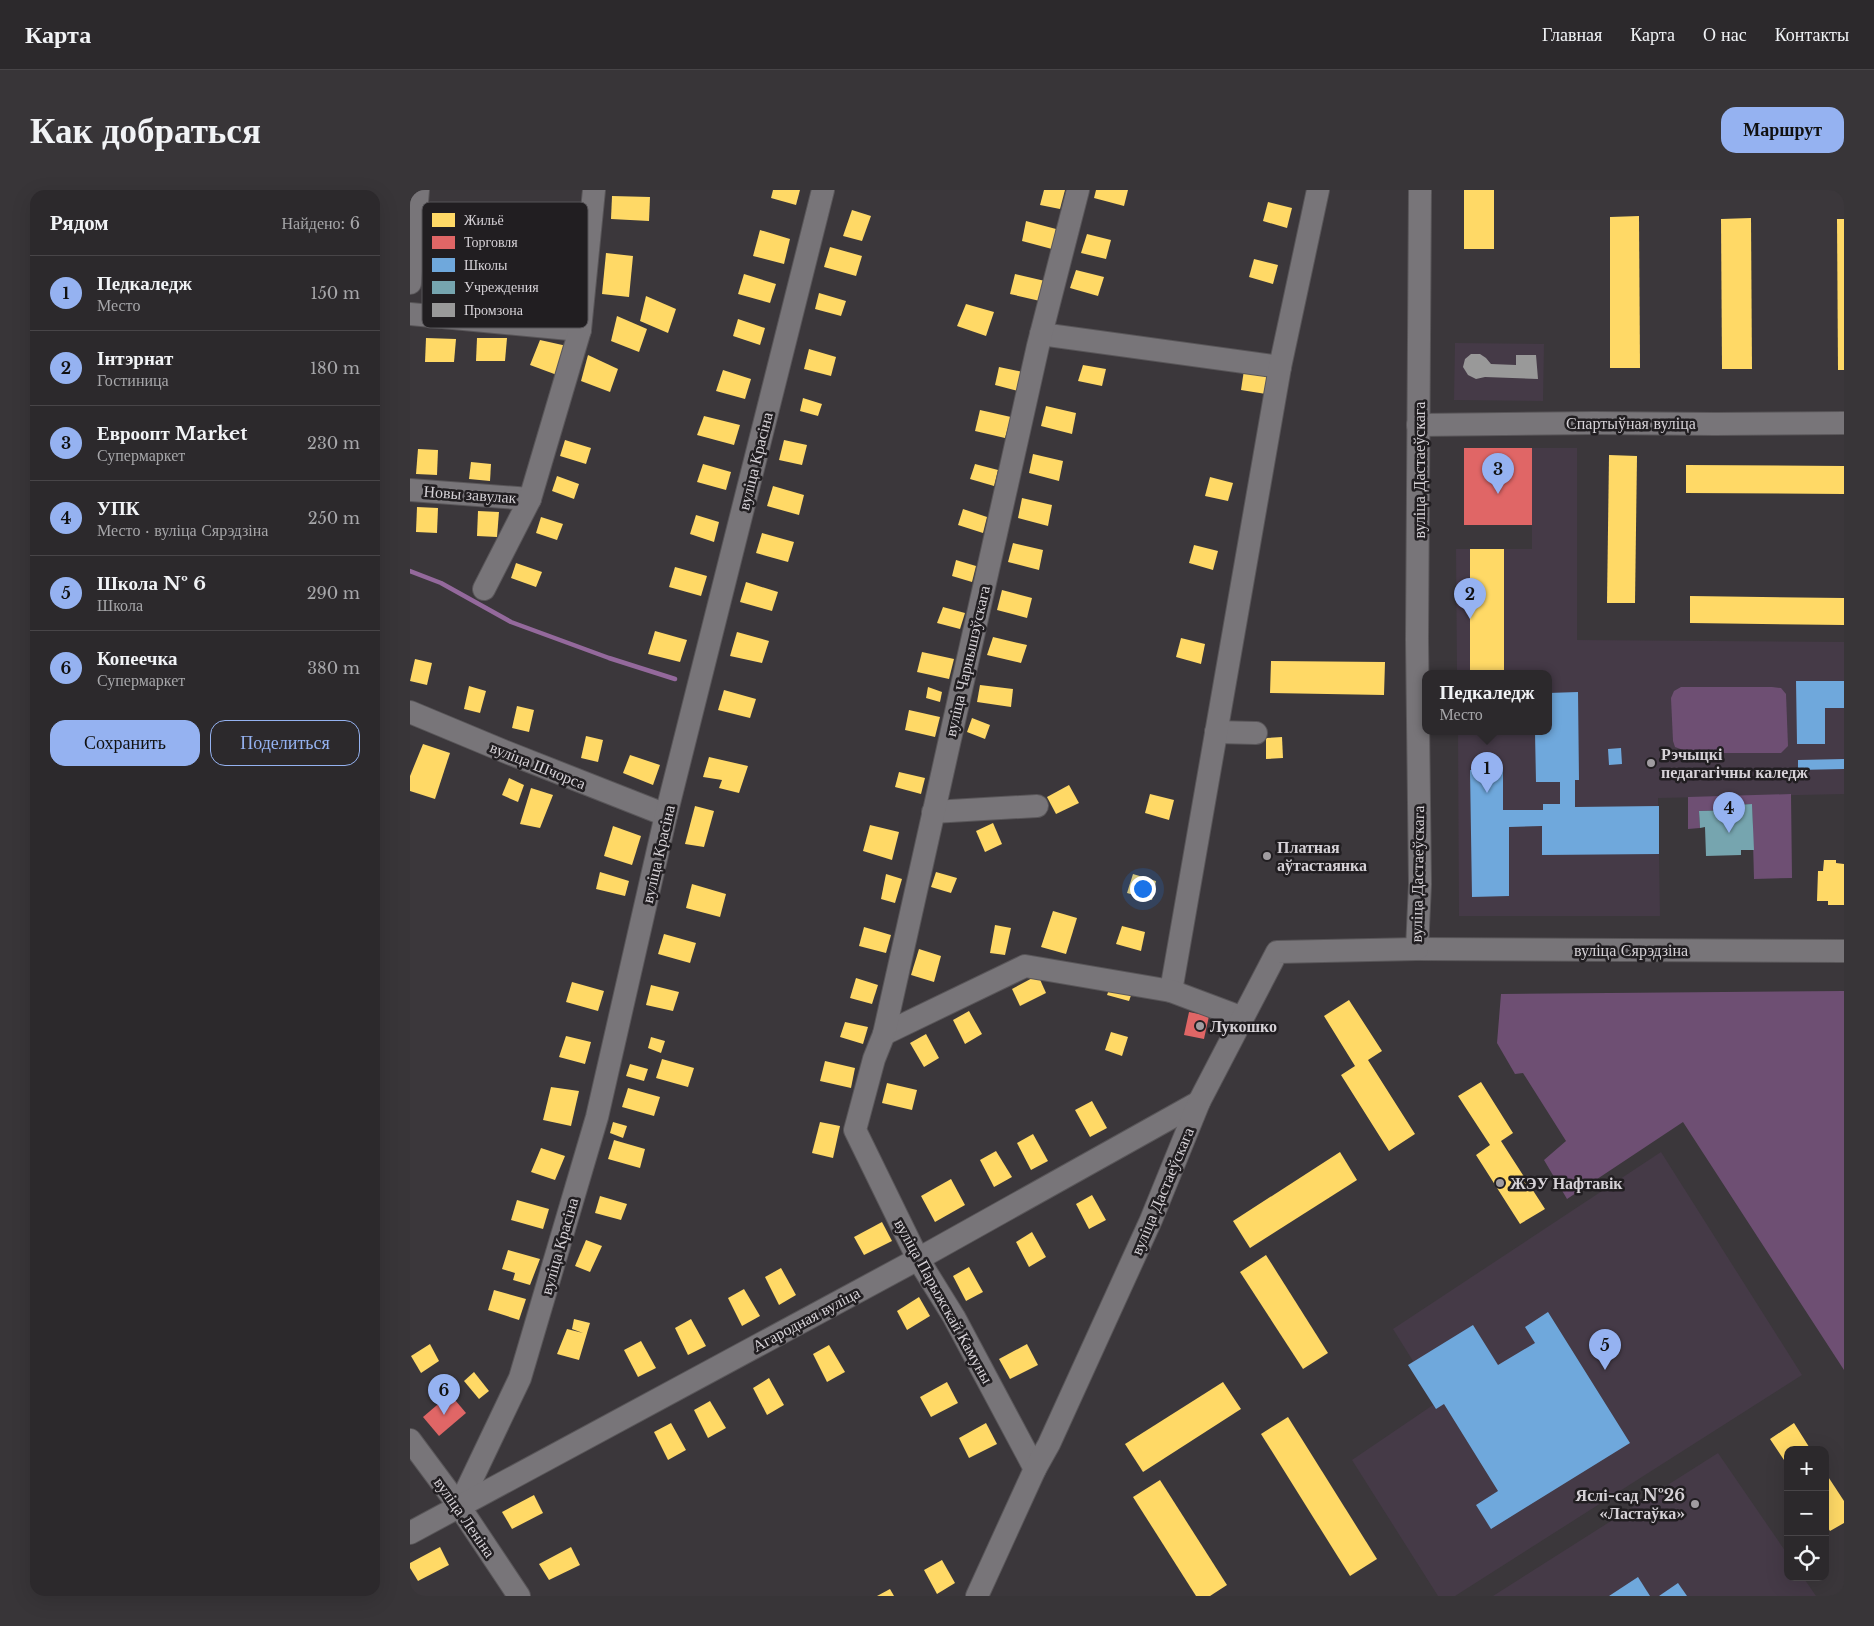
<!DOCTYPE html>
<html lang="ru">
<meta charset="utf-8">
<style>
:root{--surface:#2c292c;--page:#383538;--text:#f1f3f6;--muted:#a6a6a9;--line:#484548;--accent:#95b2f1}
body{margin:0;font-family:"Libre Baskerville",serif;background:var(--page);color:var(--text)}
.controls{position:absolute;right:15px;bottom:15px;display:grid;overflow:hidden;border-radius:10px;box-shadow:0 5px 20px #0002}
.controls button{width:45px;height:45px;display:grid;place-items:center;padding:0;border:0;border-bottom:1px solid var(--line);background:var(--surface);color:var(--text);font:25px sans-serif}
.you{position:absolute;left:732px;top:698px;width:18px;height:18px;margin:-12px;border:4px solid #fff;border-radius:50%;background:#1a73e8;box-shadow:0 0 0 8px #1a73e833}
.badge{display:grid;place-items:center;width:32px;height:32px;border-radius:50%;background:var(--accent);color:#111;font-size:16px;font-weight:700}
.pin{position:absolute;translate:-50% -41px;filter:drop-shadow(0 1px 2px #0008)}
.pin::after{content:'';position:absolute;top:26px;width:18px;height:15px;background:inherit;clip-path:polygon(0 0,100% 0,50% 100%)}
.popup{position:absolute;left:1012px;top:480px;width:130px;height:65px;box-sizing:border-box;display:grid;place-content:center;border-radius:10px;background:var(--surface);filter:drop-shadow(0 1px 4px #0005);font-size:16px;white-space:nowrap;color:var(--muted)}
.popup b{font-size:19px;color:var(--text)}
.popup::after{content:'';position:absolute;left:50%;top:100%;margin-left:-10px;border:10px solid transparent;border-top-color:var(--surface)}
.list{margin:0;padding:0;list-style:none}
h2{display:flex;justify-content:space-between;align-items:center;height:65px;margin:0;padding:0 20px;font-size:21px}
h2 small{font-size:16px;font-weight:400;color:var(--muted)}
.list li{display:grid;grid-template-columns:32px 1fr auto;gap:15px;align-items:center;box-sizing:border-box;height:75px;padding:0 20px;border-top:1px solid var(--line)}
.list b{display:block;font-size:19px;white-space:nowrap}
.list p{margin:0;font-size:16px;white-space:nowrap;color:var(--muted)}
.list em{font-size:16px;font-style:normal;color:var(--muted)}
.actions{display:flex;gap:10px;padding:15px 20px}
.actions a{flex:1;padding:11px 0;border:1px solid var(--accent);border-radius:15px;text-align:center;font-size:18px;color:var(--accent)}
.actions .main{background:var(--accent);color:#111}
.icon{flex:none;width:28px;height:28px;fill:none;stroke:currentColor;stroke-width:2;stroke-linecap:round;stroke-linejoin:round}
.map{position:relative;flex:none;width:1434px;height:1406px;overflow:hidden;border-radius:15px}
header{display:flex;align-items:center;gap:30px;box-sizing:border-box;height:70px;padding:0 25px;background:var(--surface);border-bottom:1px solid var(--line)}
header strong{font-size:24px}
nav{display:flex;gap:28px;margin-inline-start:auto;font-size:18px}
.intro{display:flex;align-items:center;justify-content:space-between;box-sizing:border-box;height:120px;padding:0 30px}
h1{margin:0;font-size:35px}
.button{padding:12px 22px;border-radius:15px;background:var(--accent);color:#111;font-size:18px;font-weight:700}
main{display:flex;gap:30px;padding:0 30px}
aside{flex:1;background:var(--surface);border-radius:15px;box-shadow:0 5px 20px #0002}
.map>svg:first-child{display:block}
.built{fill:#453a47}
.green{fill:#6e4f73}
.homes{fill:#ffd966}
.shops{fill:#e06666}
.schools{fill:#6fa8dc}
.public{fill:#76a5af}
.industry{fill:#999}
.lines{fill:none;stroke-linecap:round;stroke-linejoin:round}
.stream{stroke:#94699c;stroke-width:4.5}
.minor-casing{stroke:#595659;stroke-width:24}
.minor{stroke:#787579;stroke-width:22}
.poi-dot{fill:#a09ca0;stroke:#211e21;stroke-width:2}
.labels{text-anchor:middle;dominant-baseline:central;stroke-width:5;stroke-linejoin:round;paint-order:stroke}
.street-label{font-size:16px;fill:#d6d2d7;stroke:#211e21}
.poi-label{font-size:16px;font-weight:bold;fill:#d6d2d7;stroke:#211e21;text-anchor:start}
.key{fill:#211e21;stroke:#575458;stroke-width:1}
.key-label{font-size:14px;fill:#d6d2d7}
</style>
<header>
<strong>Карта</strong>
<nav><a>Главная</a><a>Карта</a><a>О нас</a><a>Контакты</a></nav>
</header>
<div class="intro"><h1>Как добраться</h1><a class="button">Маршрут</a></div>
<main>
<aside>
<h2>Рядом<small>Найдено: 6</small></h2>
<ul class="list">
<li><span class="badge">1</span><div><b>Педкаледж</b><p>Место</p></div><em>150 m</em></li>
<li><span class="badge">2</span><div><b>Інтэрнат</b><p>Гостиница</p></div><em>180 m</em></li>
<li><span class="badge">3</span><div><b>Евроопт Market</b><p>Супермаркет</p></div><em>230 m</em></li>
<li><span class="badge">4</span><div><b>УПК</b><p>Место · вуліца Сярэдзіна</p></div><em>250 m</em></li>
<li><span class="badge">5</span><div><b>Школа № 6</b><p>Школа</p></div><em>290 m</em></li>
<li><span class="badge">6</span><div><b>Копеечка</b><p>Супермаркет</p></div><em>380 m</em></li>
</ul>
<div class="actions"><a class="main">Сохранить</a><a>Поделиться</a></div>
</aside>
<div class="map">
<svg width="1434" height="1406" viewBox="0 0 1434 1406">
<rect width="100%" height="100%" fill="#3b373b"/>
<g class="built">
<path d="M1045 153 1134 154 1133 211 1044 210Z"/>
<path d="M1122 258H1167V450L1434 452V604L1248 608 1250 726H1049L1048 542H1138V484H1047L1046 359H1122Z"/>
<path d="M1251 962 1392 1185 1045 1406H1028L942 1270 1023 1215 998 1175 1003 1171 983 1139Z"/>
<path d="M1308 1263 1378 1365V1387H1393L1406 1406H1083Z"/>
</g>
<g class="green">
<path d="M1271 497H1362L1371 498 1376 504 1378 556 1371 563H1281L1265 557 1263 551 1261 508 1264 501Z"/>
<path d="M1381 604 1382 688 1344 689 1342 614 1325 615V620L1289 621 1290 638 1278 639V607Z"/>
<path d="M1434 801V1180L1273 932 1157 1009 1134 970 1156 951 1113 883 1105 884 1087 853 1091 804Z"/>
</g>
<g class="homes">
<path d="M363 0H390L386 15 361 8Z"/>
<path d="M634 0H655L650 19 630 15Z"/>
<path d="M686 0H718L714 16 684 8Z"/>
<rect x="1054" y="0" width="30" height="59"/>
<path d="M202 6 240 7 239 31 201 29Z"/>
<path d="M858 12 882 18 877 38 853 31Z"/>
<path d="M28 17 60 18 59 40 27 39Z"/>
<path d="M442 20 461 26 452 51 433 46Z"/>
<path d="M140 21 167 22 166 42 140 41Z"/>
<path d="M1229 26 1230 178H1200V27Z"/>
<path d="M1341 28 1342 179H1312L1311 29Z"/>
<path d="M1427 29H1434V180H1428Z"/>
<path d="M616 31 646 39 642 59 612 51Z"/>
<path d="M350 40 380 49 374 74 343 66Z"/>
<path d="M677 44 701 50 696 69 671 63Z"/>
<path d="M420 57 452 66 446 86 414 77Z"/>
<path d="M20 58H35L34 70 19 69Z"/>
<path d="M196 63 223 66 219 107 192 104Z"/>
<path d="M844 69 868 75 863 94 839 87Z"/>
<path d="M666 80 694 87 688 106 660 98Z"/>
<path d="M52 84V103L21 104V85Z"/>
<path d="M334 84 366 94 360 113 328 104Z"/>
<path d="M605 84 635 91 630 111 600 104Z"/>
<path d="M141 89 168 90 166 110 140 109Z"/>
<path d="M409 103 436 111 431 126 405 119Z"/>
<path d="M236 106 266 119 258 143 230 131Z"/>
<path d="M556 114 584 122 576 146 547 136Z"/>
<path d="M207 126 237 139 229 162 201 151Z"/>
<path d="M328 129 355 138 350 155 323 146Z"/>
<path d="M16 148 46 149 44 172H15Z"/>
<path d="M67 148H97L95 171H66Z"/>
<path d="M130 150 157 156 147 185 120 175Z"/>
<path d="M399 159 426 167 421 186 394 179Z"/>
<path d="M178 165 208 179 200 202 171 191Z"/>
<path d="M673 175 696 179 692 196 668 191Z"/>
<path d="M589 177 613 182 608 201 585 195Z"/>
<path d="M313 180 341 189 335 209 306 201Z"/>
<path d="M834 180 859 184 856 204 831 200Z"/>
<path d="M393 208 412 214 408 226 390 221Z"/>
<path d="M636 216 666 223 662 244 631 236Z"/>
<path d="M570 220 601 227 595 248 565 241Z"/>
<path d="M294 226 330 235 324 255 287 245Z"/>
<path d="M155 250 181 258 176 274 150 266Z"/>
<path d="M374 250 397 255 392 275 369 270Z"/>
<path d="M8 259 28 260 27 285 6 284Z"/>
<path d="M623 264 653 271 649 291 619 283Z"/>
<path d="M1199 265 1227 266 1225 413H1197Z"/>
<path d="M61 272 81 274 80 291 59 289Z"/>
<path d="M293 274 321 282 316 300 287 292Z"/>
<path d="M565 274 588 280 584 296 560 289Z"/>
<path d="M1276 275 1434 276V304L1276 303Z"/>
<path d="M147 286 169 294 164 309 142 301Z"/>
<path d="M800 287 823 293 818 311 795 306Z"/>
<path d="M363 296 394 305 389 325 357 316Z"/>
<path d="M612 308 642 315 638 336 608 328Z"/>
<path d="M7 317 28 318 27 343 6 342Z"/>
<path d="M553 319 577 327 573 343 548 335Z"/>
<path d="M68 321 89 322 87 347 67 346Z"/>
<path d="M286 325 309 332 304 352 280 344Z"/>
<path d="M131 327 153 334 147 350 126 343Z"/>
<path d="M352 343 384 352 378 372 346 363Z"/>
<path d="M603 353 633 360 629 380 598 372Z"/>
<path d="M784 355 808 361 803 380 779 373Z"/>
<rect x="1060" y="359" width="34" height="125"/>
<path d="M546 370 566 376 562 392 542 386Z"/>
<path d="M106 373 132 382 126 397 101 388Z"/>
<path d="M265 377 297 386 291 406 259 397Z"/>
<path d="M336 392 368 402 362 421 330 412Z"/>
<path d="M592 400 622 408 617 428 587 420Z"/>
<path d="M1280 406 1434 408V435L1280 433Z"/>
<path d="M533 417 555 423 550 439 527 433Z"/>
<path d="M245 441 277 450 270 472 238 464Z"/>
<path d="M327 442 359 451 352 473 320 466Z"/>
<path d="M583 447 617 455 611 473 577 465Z"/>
<path d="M771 448 795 454 791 474 766 467Z"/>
<path d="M512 462 544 469 539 489 507 482Z"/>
<path d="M5 469 22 473 17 495 0 491Z"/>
<path d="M861 471 975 472 974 505 860 503Z"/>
<path d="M570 495 603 499 601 517 567 512Z"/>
<path d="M59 496 76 501 70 523 54 519Z"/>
<path d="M518 497 532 502 530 512 516 508Z"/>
<path d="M314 500 346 509 340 528 308 520Z"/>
<path d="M107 516 124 520 119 542 102 538Z"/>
<path d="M499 520 530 527 525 547 495 540Z"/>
<path d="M562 528 580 535 575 549 557 542Z"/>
<path d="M176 546 193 550 188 572 171 568Z"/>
<path d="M872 547 873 568 856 569V548Z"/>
<path d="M13 554 40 563 25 609 0 601V586Z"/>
<path d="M220 565 250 575 243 595 213 583Z"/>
<path d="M299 567 338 576 329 603 309 598 312 590 293 587Z"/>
<path d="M489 582 515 588 511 604 485 597Z"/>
<path d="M99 588 114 595 108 612 92 605Z"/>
<path d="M659 595 669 613 646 624 637 607Z"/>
<path d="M121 598 143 605 130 638 110 634Z"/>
<path d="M740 604 764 610 759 630 735 623Z"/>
<path d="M285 616 304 621 294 657 275 654Z"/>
<path d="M583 633 592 654 575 662 566 641Z"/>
<path d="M460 635 489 642 482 670 453 661Z"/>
<path d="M203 636 231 646 222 675 194 666Z"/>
<path d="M1414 670H1426V673L1434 674V715H1418V711H1407L1408 681H1413Z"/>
<path d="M190 682 219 691 215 706 186 699Z"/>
<path d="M526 682 547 688 541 703 521 697Z"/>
<path d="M476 684 492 689 485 713 471 709Z"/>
<path d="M723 684 746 691 742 710 717 703Z"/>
<path d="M282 694 316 704 310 727 276 718Z"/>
<path d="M643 721 667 728 656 764 631 757Z"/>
<path d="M585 735 601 738 595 765 580 763Z"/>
<path d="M712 736 735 742 731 761 706 754Z"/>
<path d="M454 737 481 745 476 763 449 756Z"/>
<path d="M254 744 286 753 280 773 248 764Z"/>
<path d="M509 759 531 766 524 792 501 785Z"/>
<path d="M628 785 636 803 610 816 602 799Z"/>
<path d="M446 788 468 795 462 814 440 808Z"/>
<path d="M162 792 194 801 188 821 156 812Z"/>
<path d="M701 794 723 800 719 811 697 805Z"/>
<path d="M241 795 269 802 263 821 236 815Z"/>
<path d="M939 810 972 861 958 870 1005 944 979 961 931 885 945 876 914 826Z"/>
<path d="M559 821 572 844 555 854 543 830Z"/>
<path d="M435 832 458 837 453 854 430 847Z"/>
<path d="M701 842 718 847 712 866 695 860Z"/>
<path d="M516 844 529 868 514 877 500 853Z"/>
<path d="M156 846 181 852 175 874 149 867Z"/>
<path d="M241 847 255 851 251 863 238 858Z"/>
<path d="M252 869 284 878 278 897 246 888Z"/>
<path d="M415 871 445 878 441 898 410 891Z"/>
<path d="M220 874 238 879 234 891 216 886Z"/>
<path d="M1071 892 1103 943 1091 951 1135 1019 1110 1034 1066 965 1080 955 1048 906Z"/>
<path d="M477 893 507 900 502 920 472 913Z"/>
<path d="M141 897 169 901 161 936 133 930Z"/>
<path d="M218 898 250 907 244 926 212 917Z"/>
<path d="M682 911 697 938 680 947 665 920Z"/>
<path d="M203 932 217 936 213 948 200 943Z"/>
<path d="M410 932 430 936 423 968 402 963Z"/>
<path d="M623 944 638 971 621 980 607 953Z"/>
<path d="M204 950 235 959 230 978 198 969Z"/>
<path d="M131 958 155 966 145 990 121 982Z"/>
<path d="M586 961 602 987 584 997 570 970Z"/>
<path d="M930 962 947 990 840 1058 823 1031Z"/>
<path d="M541 989 555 1015 525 1032 511 1006Z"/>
<path d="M682 1005 696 1030 679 1039 666 1014Z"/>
<path d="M190 1006 217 1014 211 1030 185 1023Z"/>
<path d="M107 1010 139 1019 133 1039 101 1030Z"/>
<path d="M472 1032 482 1051 454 1065 444 1047Z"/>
<path d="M622 1042 636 1067 619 1077 606 1052Z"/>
<path d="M176 1050 192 1056 180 1082 165 1076Z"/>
<path d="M98 1060 130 1069 120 1095 103 1090 105 1083 92 1079Z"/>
<path d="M856 1065 918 1163 893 1179 830 1082Z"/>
<path d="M559 1077 573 1102 556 1111 543 1086Z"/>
<path d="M371 1078 386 1105 369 1115 355 1087Z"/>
<path d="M334 1099 350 1126 332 1136 318 1108Z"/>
<path d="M84 1100 116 1109 109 1130 78 1120Z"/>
<path d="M509 1107 520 1126 497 1140 487 1121Z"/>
<path d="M164 1129 180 1133 169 1170 147 1164 157 1139 173 1143 162 1139Z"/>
<path d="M281 1129 296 1156 278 1165 265 1138Z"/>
<path d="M231 1151 246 1178 228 1187 214 1160Z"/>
<path d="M20 1154 29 1171 11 1183 1 1166Z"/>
<path d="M617 1154 628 1175 600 1189 589 1169Z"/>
<path d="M419 1155 435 1182 417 1192 403 1164Z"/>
<path d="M64 1182 79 1201 69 1209 54 1191Z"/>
<path d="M359 1188 374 1215 357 1225 343 1198Z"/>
<path d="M537 1192 548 1213 521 1227 510 1207Z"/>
<path d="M813 1192 831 1219 733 1282 715 1254Z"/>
<path d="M300 1211 316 1238 298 1248 284 1220Z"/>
<path d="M878 1227 967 1369 940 1386 851 1244Z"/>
<path d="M261 1233 276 1260 258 1270 244 1242Z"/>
<path d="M576 1233 587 1254 559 1268 549 1248Z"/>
<path d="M1384 1233 1401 1260H1378V1276L1360 1249Z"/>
<path d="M1415 1282 1434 1311V1333L1420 1341 1415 1334Z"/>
<path d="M750 1290 817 1395 800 1406H786L723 1307Z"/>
<path d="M124 1305 133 1323 102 1339 92 1322Z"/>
<path d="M30 1357 39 1375 8 1391 0 1378V1373Z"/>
<path d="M161 1357 170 1375 139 1390 129 1374Z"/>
<path d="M532 1370 545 1393 527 1404 514 1380Z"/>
<path d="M480 1399 484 1406H467Z"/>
</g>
<g class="shops">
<rect x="1054" y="258" width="68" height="77"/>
<path d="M779 822 799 826 794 849 774 845Z"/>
<path d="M40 1204 56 1223 29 1246 13 1227Z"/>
</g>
<g class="schools">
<path d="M1386 491H1434V518H1415V554H1387Z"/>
<path d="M1168 502 1169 590H1165V617L1249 616V664L1132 665V636L1099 637V706L1062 707 1060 580 1093 579V620H1133V614H1150V592H1126L1125 542H1138V503Z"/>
<path d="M1211 558 1212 574 1199 575 1198 559Z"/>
<path d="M1434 569V579L1388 580V570Z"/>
<path d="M1138 1122 1220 1253 1081 1339 1066 1315 1088 1301 1034 1214 1026 1219 998 1175 1063 1135 1088 1175 1125 1153 1115 1137Z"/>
<path d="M1228 1387 1240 1406H1199Z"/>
<path d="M1268 1393 1277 1406H1249Z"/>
</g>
<path class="public" d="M1342 614 1344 660H1331V665L1296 666 1295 637 1290 638 1289 621 1325 620 1324 615Z"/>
<path class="industry" d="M1061 164H1070L1076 168 1081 174 1106 175V165H1126L1128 189 1075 187 1066 189 1058 185 1053 177 1055 169Z"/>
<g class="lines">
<path class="stream" d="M0 381 31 393 101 432 199 468 265 489"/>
<defs>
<g id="minor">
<path d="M0 93 8 0"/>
<path d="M0 124 170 140"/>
<path d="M631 144 870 177"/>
<path d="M1008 235 1184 233 1305 234 1434 233"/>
<path d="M0 300 120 309"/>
<path d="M74 399 120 309 170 140 184 0"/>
<path d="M0 522 96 562 256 625"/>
<path d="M806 542 846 543"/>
<path d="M523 622 627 616"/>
<path d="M1007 759 1434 761"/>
<path d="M761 801 870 177 908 0"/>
<path d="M474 844 615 776 761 801 833 828"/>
<path d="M0 1250 49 1316 109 1406"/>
<path d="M625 1279 544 1127 508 1069 445 940 464 869 474 844 628 156 668 0"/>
<path d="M49 1316 110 1188 187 927 256 625 413 0"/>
<path d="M0 1343 508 1069 789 912"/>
<path d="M567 1406 625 1279 639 1254 741 1030 789 912 867 762 1007 759 1010 694 1007 450 1010 0"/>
</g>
</defs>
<use href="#minor" class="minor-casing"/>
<use href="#minor" class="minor"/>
</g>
<g class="poi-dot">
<circle cx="1241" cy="573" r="5"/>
<circle cx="857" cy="666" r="5"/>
<circle cx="790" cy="836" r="5"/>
<circle cx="1090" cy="993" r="5"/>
<circle cx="1285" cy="1314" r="5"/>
</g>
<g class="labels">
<g class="street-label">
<text x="1221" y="233">Спартыўная вуліца</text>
<text transform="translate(345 271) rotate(-76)">вуліца Красіна</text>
<text transform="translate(1009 280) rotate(-90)">вуліца Дастаеўскага</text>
<text transform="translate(60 304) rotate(4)">Новы завулак</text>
<text transform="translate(557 471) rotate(-77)">вуліца Чарнышэўскага</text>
<text transform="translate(128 575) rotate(22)">вуліца Шчорса</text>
<text transform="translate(248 664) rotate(-77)">вуліца Красіна</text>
<text transform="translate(1007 684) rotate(-89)">вуліца Дастаеўскага</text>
<text x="1221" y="760">вуліца Сярэдзіна</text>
<text transform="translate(752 1001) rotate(-67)">вуліца Дастаеўскага</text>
<text transform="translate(149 1056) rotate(-74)">вуліца Красіна</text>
<text transform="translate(534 1111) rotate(61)">вуліца Парыжскай Камуны</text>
<text transform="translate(396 1129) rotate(-28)">Агародная вуліца</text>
<text transform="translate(55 1327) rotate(55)">вуліца Леніна</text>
</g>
<g class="poi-label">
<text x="1251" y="564">Рэчыцкі<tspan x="1251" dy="18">педагагічны каледж</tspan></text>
<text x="867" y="657">Платная<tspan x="867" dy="18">аўтастаянка</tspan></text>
<text x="800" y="836">Лукошко</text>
<text x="1100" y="993">ЖЭУ Нафтавік</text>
<text x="1275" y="1305" text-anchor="end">Яслі-сад №26<tspan x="1275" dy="18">«Ластаўка»</tspan></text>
</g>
</g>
<rect x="12" y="12" width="166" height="126" rx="8" class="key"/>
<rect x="22" y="23" width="23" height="14" fill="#ffd966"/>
<rect x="22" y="46" width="23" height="13" fill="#e06666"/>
<rect x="22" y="68" width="23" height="14" fill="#6fa8dc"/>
<rect x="22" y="91" width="23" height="13" fill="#76a5af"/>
<rect x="22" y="113" width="23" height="14" fill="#999"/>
<g class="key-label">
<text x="54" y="35">Жильё</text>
<text x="54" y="57">Торговля</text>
<text x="54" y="80">Школы</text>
<text x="54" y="102">Учреждения</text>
<text x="54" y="125">Промзона</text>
</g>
</svg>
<div class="controls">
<button>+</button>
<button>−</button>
<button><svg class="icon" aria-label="locate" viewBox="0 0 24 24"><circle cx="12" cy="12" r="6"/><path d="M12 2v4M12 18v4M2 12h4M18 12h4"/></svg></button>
</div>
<div class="you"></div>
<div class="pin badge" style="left:1077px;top:603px">1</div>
<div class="popup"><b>Педкаледж</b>Место</div>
<div class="pin badge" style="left:1060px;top:429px">2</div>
<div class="pin badge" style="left:1088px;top:304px">3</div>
<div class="pin badge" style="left:1319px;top:643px">4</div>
<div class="pin badge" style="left:1195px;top:1180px">5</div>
<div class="pin badge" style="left:34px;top:1225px">6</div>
</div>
</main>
